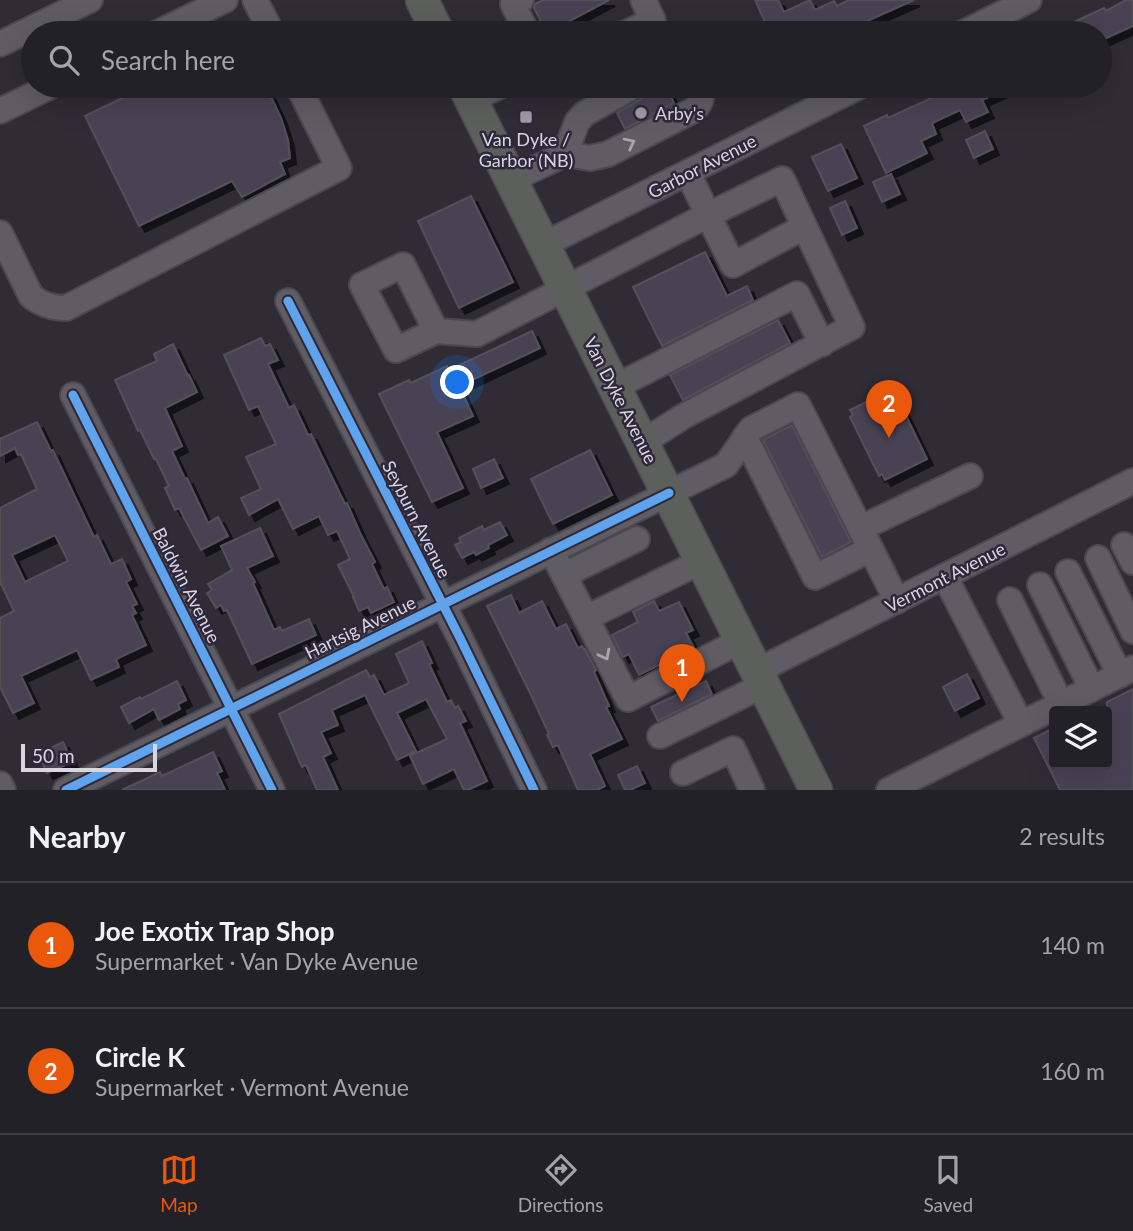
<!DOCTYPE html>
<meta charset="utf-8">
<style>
:root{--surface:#232128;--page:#2b2930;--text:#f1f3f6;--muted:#a3a3a8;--line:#403e45;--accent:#ea580c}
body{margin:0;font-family:Lato,sans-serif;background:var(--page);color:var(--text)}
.controls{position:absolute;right:21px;bottom:21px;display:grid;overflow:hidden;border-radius:7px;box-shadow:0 7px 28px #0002}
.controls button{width:63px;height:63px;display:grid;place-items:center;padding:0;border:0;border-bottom:2px solid var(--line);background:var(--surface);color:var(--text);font:35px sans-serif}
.scale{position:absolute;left:21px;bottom:18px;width:136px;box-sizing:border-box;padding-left:7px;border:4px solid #d9d6e2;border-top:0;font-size:19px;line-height:24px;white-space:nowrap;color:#d9d6e2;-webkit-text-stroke:5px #2d283a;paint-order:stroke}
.you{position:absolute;left:458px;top:383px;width:24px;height:24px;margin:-18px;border:5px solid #fff;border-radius:50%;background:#1a73e8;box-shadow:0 0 0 10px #1a73e833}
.badge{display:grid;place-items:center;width:46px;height:46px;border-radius:50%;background:var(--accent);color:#fff;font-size:23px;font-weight:700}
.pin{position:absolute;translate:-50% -58px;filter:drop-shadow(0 2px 4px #0008)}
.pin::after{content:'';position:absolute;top:37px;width:24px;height:21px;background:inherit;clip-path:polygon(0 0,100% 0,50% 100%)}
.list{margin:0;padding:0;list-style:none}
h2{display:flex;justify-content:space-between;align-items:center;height:91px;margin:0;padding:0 28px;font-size:30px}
h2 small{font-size:23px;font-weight:400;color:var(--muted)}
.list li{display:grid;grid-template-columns:46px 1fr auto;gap:21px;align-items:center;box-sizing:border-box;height:126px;padding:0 28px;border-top:2px solid var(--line)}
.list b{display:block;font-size:26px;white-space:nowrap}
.list p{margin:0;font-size:23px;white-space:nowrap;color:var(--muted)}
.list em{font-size:23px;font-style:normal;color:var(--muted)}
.icon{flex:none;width:38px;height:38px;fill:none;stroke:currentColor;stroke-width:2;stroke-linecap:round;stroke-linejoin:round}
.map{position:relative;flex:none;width:1133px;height:790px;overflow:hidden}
.search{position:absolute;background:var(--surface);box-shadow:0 7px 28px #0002;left:21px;right:21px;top:21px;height:77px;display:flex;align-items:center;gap:18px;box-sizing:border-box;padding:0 24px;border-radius:38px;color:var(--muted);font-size:26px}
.sheet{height:343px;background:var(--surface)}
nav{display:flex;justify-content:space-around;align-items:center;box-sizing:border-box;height:98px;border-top:2px solid var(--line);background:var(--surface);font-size:19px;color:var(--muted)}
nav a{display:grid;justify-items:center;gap:4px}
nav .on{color:var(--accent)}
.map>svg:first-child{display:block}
.building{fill:#484354;stroke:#535159;stroke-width:2;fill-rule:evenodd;filter:url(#shadow)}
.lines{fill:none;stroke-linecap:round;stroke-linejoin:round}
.minor-casing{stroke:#4a4850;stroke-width:28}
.major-casing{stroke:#4a4850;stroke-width:35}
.minor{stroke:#5f5c64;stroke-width:24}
.major{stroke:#5d5f5d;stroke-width:32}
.cycleway-casing{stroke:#2d283a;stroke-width:13}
.cycleway{stroke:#60a3ed;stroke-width:9}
.oneway{stroke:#a8a5b0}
.poi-dot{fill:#9e9aa6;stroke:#2d283a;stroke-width:2.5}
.labels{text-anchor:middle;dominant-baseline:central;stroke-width:5;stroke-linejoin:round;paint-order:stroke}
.poi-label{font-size:18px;fill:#d9d6e2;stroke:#2d283a;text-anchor:start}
.street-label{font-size:18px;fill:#d9d6e2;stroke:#2d283a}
</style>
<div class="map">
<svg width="1133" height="790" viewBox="0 0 1133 790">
<defs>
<filter id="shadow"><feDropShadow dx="6" dy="6" stdDeviation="0" flood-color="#0009"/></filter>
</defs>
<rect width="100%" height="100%" fill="#2f2c36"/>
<g class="building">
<path d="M543 0H609L547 33 534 8 535 4Z"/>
<path d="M755 0H778L784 12 810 0 815 10 834 1 837 6 849 0H914L840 33H770Z"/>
<path d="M1126 0H1133V26L1100 41V33H1082L1076 21 1104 8 1106 11Z"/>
<path d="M147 86H266L281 118 288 140 290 158 280 162 285 174 242 197 232 181 139 226 85 116Z"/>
<path d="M661 86H666L674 103 625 129 617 113 641 99 647 93Z"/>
<path d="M958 86H1013L982 100 988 112 966 122 960 110 932 123 936 134 921 141 927 153 886 173 864 126 887 115 888 118Z"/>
<path d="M985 131 993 149 974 158 966 140Z"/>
<path d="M841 144 857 178 828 191 812 157Z"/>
<path d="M891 174 900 194 882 202 873 182Z"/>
<path d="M471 196 513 282 459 308 418 221Z"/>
<path d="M845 201 857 228 842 235 830 208Z"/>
<path d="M705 252 727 296 747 286 753 300 662 346 633 287Z"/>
<path d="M778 320 790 343 683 400 670 375Z"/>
<path d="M532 331 540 348 459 386 473 416 437 432 463 488 432 502 379 394 409 380 411 383 447 366 449 370Z"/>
<path d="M261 338 265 346 270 344 278 360 268 364 281 391 289 408 294 405 308 435 311 434 345 504 347 503 360 533 375 562 372 564 384 589 387 587 394 602 371 613 368 607 359 611 353 597H354L338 565 350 559 337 531 328 535 319 516 293 529 278 499 249 515 241 498 261 489 246 457 276 444 258 406 249 410 224 355Z"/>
<path d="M173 344 188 376 189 375 197 392 165 408 182 446 172 451 185 479 187 478 208 523 218 517 228 536 201 550 179 508 175 510 165 488 169 486 156 459H154L140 430 138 431 115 380 157 361 154 354Z"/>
<path d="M893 389 927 459 885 480 882 474 879 476 850 417 853 415 850 410Z"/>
<path d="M37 422 51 451 53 450 94 537 97 535 111 564 122 559 131 579 126 582 137 604 132 606 136 613 132 615 146 645 116 659 119 667 91 680 77 650 21 676 34 703 13 713 0 687V618L14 611 0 582V508L37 489 21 454 18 455 15 448 0 456V439ZM55 535 68 561 25 582 12 555Z"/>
<path d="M792 425 851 542 822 557 763 440Z"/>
<path d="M590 450 612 495 553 524 531 479Z"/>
<path d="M494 459 503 478 481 488 473 469Z"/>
<path d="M500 522 507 535 488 545 489 548 476 555 474 552 462 558 455 545 461 542 459 538 482 526 484 530Z"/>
<path d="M260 528 273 556 247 568 255 582 253 583 274 630 280 627 282 631 309 619 316 635 252 664 227 610 224 611 221 605 216 608 207 593 212 590 208 584 232 570 221 546Z"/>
<path d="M511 595 519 613 542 601 556 629 566 624 578 648 582 646 584 649H585L596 670 594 672 609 706 606 707 622 739 590 754 605 786 597 790H578L558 745 553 747 547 735 549 734 531 695 487 606Z"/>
<path d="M654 601 659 611 679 602 693 630 686 633 694 648 639 675 629 654 623 657 612 635 638 622 633 612Z"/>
<path d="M422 641 432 663 429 664 447 702 451 700 455 708 458 706 466 721 460 723 487 781 468 790H464L454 769 423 784 410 756 447 739 426 699 397 713 416 751 397 760 365 695 332 710 338 725 321 732 331 753 323 757 338 790H317L306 765 302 767 279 714 366 670 370 677 374 675 384 695 409 683 396 654Z"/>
<path d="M967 674 979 698 955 711 943 687Z"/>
<path d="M177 681 186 700 178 704 180 709 159 720 154 709 129 723 121 707 140 697 141 699Z"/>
<path d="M706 681 712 694 658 721 651 707Z"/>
<path d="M1133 689V790H1060L1034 738 1054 728V764H1107V702Z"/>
<path d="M63 742 72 762 47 773 38 754Z"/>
<path d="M213 752 222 771 217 773 225 790H122L160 772 162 776Z"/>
<path d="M637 766 645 783 630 790H625L618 775Z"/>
</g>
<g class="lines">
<defs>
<g id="minor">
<path d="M255 0 272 33"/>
<path d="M521 0 513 4 527 33"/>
<path d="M157 33 225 0"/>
<path d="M626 33 653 20 643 0"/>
<path d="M963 33 1029 0"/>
<path d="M0 44 90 0"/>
<path d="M471 100 500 86"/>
<path d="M0 111 51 86"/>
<path d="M565 154 577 122 584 114 634 86"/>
<path d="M511 180 565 154 590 158 608 154 694 110C702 102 704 96 698 86"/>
<path d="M0 233 31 296C42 305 52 308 66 308L339 168 298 86"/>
<path d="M543 245 860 86"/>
<path d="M288 301 460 638 534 790"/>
<path d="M436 331 396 350 362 285 403 265 436 331 477 334 708 215 733 265 804 227"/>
<path d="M615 387 797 294 822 344"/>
<path d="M73 395 272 790"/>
<path d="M745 437 815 577 871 549"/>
<path d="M643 442 684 416 852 327 782 179 708 215 688 173"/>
<path d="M861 528 970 476"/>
<path d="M1124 545 1133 562"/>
<path d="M551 550 628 699 742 640"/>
<path d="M1098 558 1133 631"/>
<path d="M1068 572 1120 675"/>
<path d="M564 575 637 539"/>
<path d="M945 577 1021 724"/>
<path d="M1040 585 1092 689"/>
<path d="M1010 600 1061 704"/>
<path d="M586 618 702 561"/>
<path d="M757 671 1133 481"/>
<path d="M660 736 764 685"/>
<path d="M683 773 733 749 752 790"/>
<path d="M0 784 3 790"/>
<path d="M66 790 726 465 751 429 798 405 897 601"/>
<path d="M889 790 1133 668"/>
</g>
<g id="major">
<path d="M422 0 438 33"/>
<path d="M464 86 816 790"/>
</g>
</defs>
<use href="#minor" class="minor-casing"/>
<use href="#major" class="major-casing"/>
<use href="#minor" class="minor"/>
<use href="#major" class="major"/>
<defs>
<g id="cycleway">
<path d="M288 301 460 638 534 790"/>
<path d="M73 395 272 790"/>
<path d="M66 790 669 493"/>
</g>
</defs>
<use href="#cycleway" class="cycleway-casing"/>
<use href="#cycleway" class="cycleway"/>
</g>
<defs><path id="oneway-chevron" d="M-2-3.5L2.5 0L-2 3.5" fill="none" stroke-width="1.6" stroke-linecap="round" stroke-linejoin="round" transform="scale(1.75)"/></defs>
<g class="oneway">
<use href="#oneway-chevron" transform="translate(630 143) rotate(-27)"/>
<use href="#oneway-chevron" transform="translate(605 655) rotate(63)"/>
</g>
<g class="poi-dot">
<circle cx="641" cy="113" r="7"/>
<rect x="519" y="110" width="14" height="14" rx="3.5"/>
</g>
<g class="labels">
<g class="poi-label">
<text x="655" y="113">Arby's</text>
<text x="526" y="139" text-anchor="middle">Van Dyke /<tspan x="526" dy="21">Garbor (NB)</tspan></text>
</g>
<g class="street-label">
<text transform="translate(702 166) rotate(-27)">Garbor Avenue</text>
<text transform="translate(621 400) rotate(63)">Van Dyke Avenue</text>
<text transform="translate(417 519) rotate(63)">Seyburn Avenue</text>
<text transform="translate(945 577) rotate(-27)">Vermont Avenue</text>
<text transform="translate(187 585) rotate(63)">Baldwin Avenue</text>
<text transform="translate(360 627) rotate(-26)">Hartsig Avenue</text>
</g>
</g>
</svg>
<div class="controls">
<button><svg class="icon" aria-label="layers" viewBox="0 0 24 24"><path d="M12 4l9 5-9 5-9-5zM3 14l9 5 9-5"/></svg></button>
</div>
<div class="scale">50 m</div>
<div class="you"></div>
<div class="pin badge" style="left:682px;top:702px">1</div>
<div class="pin badge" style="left:889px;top:438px">2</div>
<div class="search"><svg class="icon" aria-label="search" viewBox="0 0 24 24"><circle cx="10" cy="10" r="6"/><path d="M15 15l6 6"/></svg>Search here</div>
</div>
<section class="sheet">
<h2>Nearby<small>2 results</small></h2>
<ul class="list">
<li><span class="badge">1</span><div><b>Joe Exotix Trap Shop</b><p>Supermarket · Van Dyke Avenue</p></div><em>140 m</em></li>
<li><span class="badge">2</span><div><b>Circle K</b><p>Supermarket · Vermont Avenue</p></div><em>160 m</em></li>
</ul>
</section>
<nav>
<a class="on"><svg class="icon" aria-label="map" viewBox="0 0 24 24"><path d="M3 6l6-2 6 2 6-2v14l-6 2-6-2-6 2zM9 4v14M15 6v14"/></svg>Map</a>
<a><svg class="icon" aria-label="directions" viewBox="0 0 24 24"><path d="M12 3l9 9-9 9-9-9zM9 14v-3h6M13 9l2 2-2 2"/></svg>Directions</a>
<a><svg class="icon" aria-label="saved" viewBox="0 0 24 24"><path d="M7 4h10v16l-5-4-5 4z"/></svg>Saved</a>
</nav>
